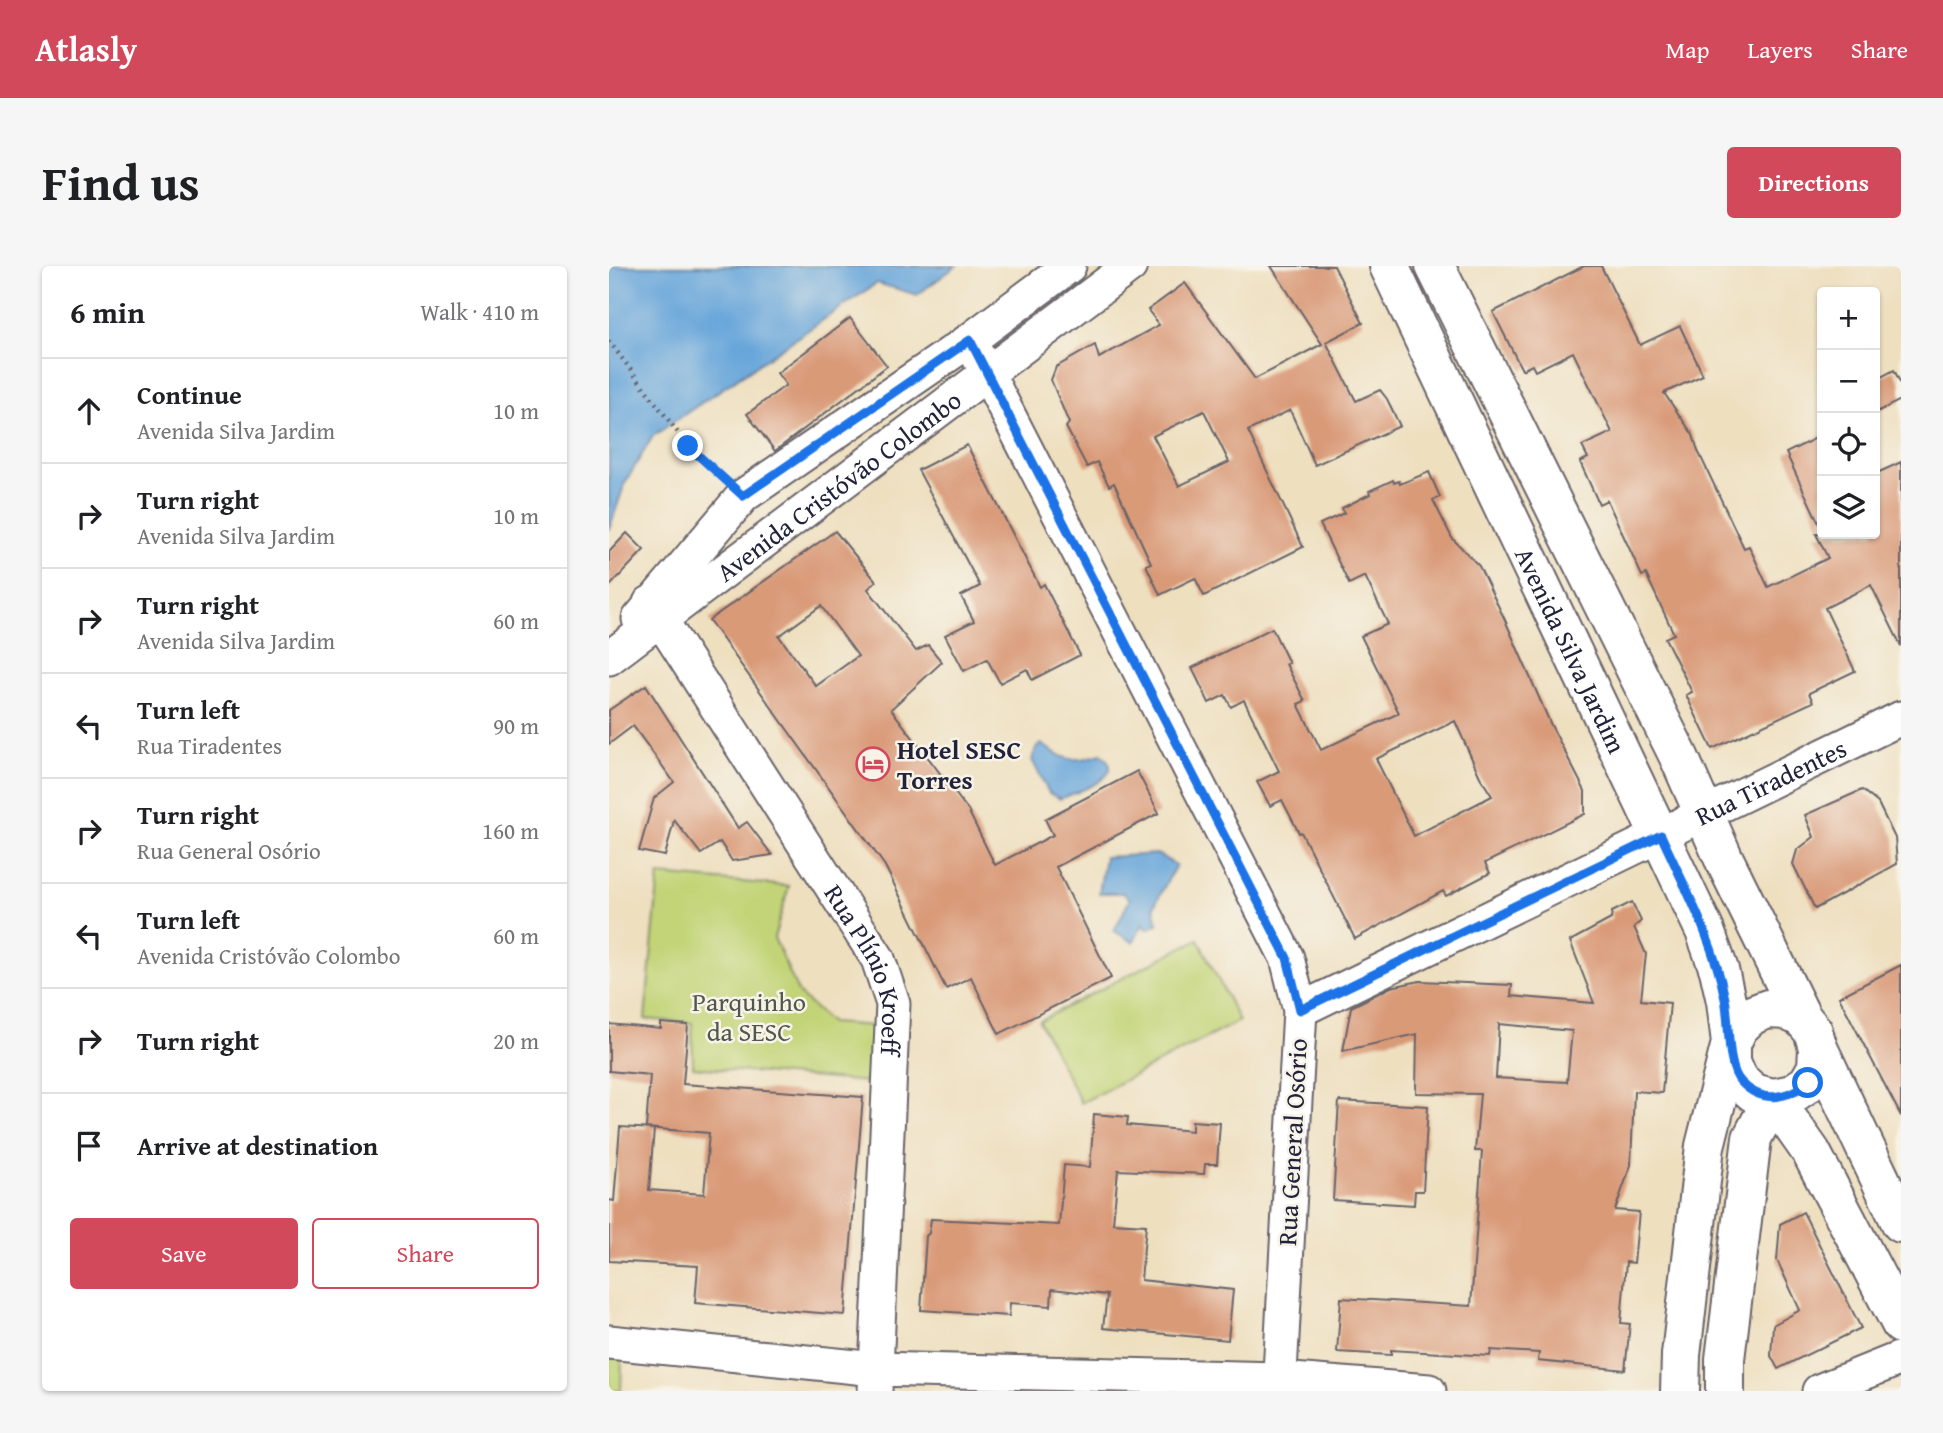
<!DOCTYPE html>
<meta charset="utf-8">
<style>
:root{--surface:#fff;--page:#f6f6f6;--text:#202124;--muted:#757577;--line:#e0e0e0;--accent:#d1495b}
body{margin:0;font-family:"Gentium Book Plus",serif;background:var(--page);color:var(--text)}
.controls{position:absolute;right:21px;top:21px;display:grid;overflow:hidden;border-radius:7px;box-shadow:0 2px 5px #0004}
.controls button{width:63px;height:63px;display:grid;place-items:center;padding:0;border:0;border-bottom:2px solid var(--line);background:var(--surface);color:var(--text);font:35px sans-serif}
.stop{position:absolute;width:21px;height:21px;margin:-16px;border:5px solid #1a73e8;border-radius:50%;background:#fff}
.stop.end{background:#1a73e8;border-color:#fff;box-shadow:0 2px 7px #0008}
.list{margin:0;padding:0;list-style:none}
h2{display:flex;justify-content:space-between;align-items:center;height:91px;margin:0;padding:0 28px;font-size:30px}
h2 small{font-size:23px;font-weight:400;color:var(--muted)}
.list li{display:grid;grid-template-columns:46px 1fr auto;gap:21px;align-items:center;box-sizing:border-box;height:105px;padding:0 28px;border-top:2px solid var(--line)}
.list b{display:block;font-size:26px;white-space:nowrap}
.list p{margin:0;font-size:23px;white-space:nowrap;color:var(--muted)}
.list em{font-size:23px;font-style:normal;color:var(--muted)}
.actions{display:flex;gap:14px;padding:21px 28px}
.actions a{flex:1;padding:16px 0;border:2px solid var(--accent);border-radius:7px;text-align:center;font-size:24px;color:var(--accent)}
.actions .main{background:var(--accent);color:#fff}
.icon{flex:none;width:38px;height:38px;fill:none;stroke:currentColor;stroke-width:2;stroke-linecap:round;stroke-linejoin:round}
.map{position:relative;flex:none;width:1292px;height:1125px;overflow:hidden;border-radius:7px}
header{display:flex;align-items:center;gap:42px;box-sizing:border-box;height:98px;padding:0 35px;background:var(--accent);color:#fff}
header strong{font-size:33px}
nav{display:flex;gap:38px;margin-inline-start:auto;font-size:24px}
.intro{display:flex;align-items:center;justify-content:space-between;box-sizing:border-box;height:168px;padding:0 42px}
h1{margin:0;font-size:49px}
.button{padding:18px 32px;border-radius:7px;background:var(--accent);color:#fff;font-size:24px;font-weight:700}
main{display:flex;gap:42px;padding:0 42px}
aside{flex:1;background:var(--surface);border-radius:7px;box-shadow:0 2px 5px #0004}
.map>svg:first-child{display:block}
.green{fill:#c2d477;stroke:#727b59;stroke-width:2}
.water{fill:#67a6da;stroke:#44648a;stroke-width:2}
.building{fill:#d99a78;fill-rule:evenodd}
.lines{fill:none;stroke-linecap:round;stroke-linejoin:round}
.minor-casing{stroke:#696469;stroke-width:37}
.tertiary-casing{stroke:#696469;stroke-width:42}
.path{stroke:#696469;stroke-width:4.5;stroke-dasharray:2 5;stroke-linecap:butt}
.minor{stroke:#fff;stroke-width:33}
.tertiary{stroke:#fff;stroke-width:38}
.route{stroke:#1a73e8;stroke-width:9}
.labels{text-anchor:middle;dominant-baseline:central;stroke-width:5;stroke-linejoin:round;paint-order:stroke}
.street-label{font-size:26px;fill:#22223b;stroke:#f7f3e8}
.poi-label{font-size:26px;font-weight:bold;fill:#22223b;stroke:#f7f3e8;text-anchor:start}
.park-label{font-size:26px;fill:#52574d;stroke:#f7f3e8}
</style>
<header>
<strong>Atlasly</strong>
<nav><a>Map</a><a>Layers</a><a>Share</a></nav>
</header>
<div class="intro"><h1>Find us</h1><a class="button">Directions</a></div>
<main>
<aside>
<h2>6 min<small>Walk · 410 m</small></h2>
<ul class="list">
<li><svg class="icon" aria-label="ahead" viewBox="0 0 24 24"><path d="M12 20V5M6 11l6-6 6 6"/></svg><div><b>Continue</b><p>Avenida Silva Jardim</p></div><em>10 m</em></li>
<li><svg class="icon" aria-label="right" viewBox="0 0 24 24"><path d="M7 20v-9h11M14 6l5 5-5 5"/></svg><div><b>Turn right</b><p>Avenida Silva Jardim</p></div><em>10 m</em></li>
<li><svg class="icon" aria-label="right" viewBox="0 0 24 24"><path d="M7 20v-9h11M14 6l5 5-5 5"/></svg><div><b>Turn right</b><p>Avenida Silva Jardim</p></div><em>60 m</em></li>
<li><svg class="icon" aria-label="left" viewBox="0 0 24 24"><path d="M17 20v-9H6M10 6l-5 5 5 5"/></svg><div><b>Turn left</b><p>Rua Tiradentes</p></div><em>90 m</em></li>
<li><svg class="icon" aria-label="right" viewBox="0 0 24 24"><path d="M7 20v-9h11M14 6l5 5-5 5"/></svg><div><b>Turn right</b><p>Rua General Osório</p></div><em>160 m</em></li>
<li><svg class="icon" aria-label="left" viewBox="0 0 24 24"><path d="M17 20v-9H6M10 6l-5 5 5 5"/></svg><div><b>Turn left</b><p>Avenida Cristóvão Colombo</p></div><em>60 m</em></li>
<li><svg class="icon" aria-label="right" viewBox="0 0 24 24"><path d="M7 20v-9h11M14 6l5 5-5 5"/></svg><div><b>Turn right</b></div><em>20 m</em></li>
<li><svg class="icon" aria-label="arrive" viewBox="0 0 24 24"><path d="M6 21V4h12l-3 4 3 4H6"/></svg><div><b>Arrive at destination</b></div></li>
</ul>
<div class="actions"><a class="main">Save</a><a>Share</a></div>
</aside>
<div class="map">
<svg width="1292" height="1125" viewBox="0 0 1292 1125">
<rect width="100%" height="100%" fill="#f7f3e8"/>
<filter id="ink" filterUnits="userSpaceOnUse"><feTurbulence type="fractalNoise" baseFrequency=".0143" numOctaves="2"/><feDisplacementMap in="SourceGraphic" scale="14" xChannelSelector="R" yChannelSelector="G"/><feConvolveMatrix kernelMatrix="1 2 1 2 8 2 1 2 1" color-interpolation-filters="sRGB"/></filter>
<filter id="wash" filterUnits="userSpaceOnUse"><feTurbulence type="fractalNoise" baseFrequency=".00686" numOctaves="4" result="noise"/><feDisplacementMap in="SourceGraphic" scale="28" xChannelSelector="R" yChannelSelector="G"/><feGaussianBlur stdDeviation="1.57" result="paint"/><feColorMatrix in="noise" values="0 0 0 0 0 0 0 0 0 0 0 0 0 0 0 0 0 1.4 0 .05"/><feComposite in="paint" operator="in"/></filter>
<g filter="url(#wash)">
<rect width="100%" height="100%" fill="#eedfbf"/>
<g class="green">
<path d="M50 609 180 620 165 672 190 728 222 757 266 760 258 816 84 801 83 757 36 753Z"/>
<path d="M589 673 630 755 472 837 430 755Z"/>
<path d="M0 1091 13 1092 12 1125H0Z"/>
</g>
<g class="water">
<path d="M0 0H347L308 29 268 17 44 170 16 217 0 264Z"/>
<path d="M432 478C457 494 462 498 492 488 496 491 501 495 501 501 502 516 462 528 451 533L440 527 423 494 427 482Z"/>
<path d="M548 588 567 599 545 640 549 658 538 663 535 657 524 676 505 665 521 633 514 627H490L496 591Z"/>
</g>
<g id="blocks">
<g class="building">
<path d="M662 0H725L754 57 717 76 747 135 771 124 778 133 791 160 706 199 681 144 639 165 694 281 595 330 586 312 551 329 537 299 542 297 505 217 500 220 488 196 478 201 457 161 460 157 442 114 447 101 486 79 490 92 550 59 539 44 576 17 646 113 713 78ZM595 145 620 196 570 220 544 170Z"/>
<path d="M975 0H992L1031 79 1071 60 1094 109 1055 127 1084 169 1089 185 1135 282 1140 280 1159 321 1219 292 1207 268H1266V208L1292 196V380L1262 319 1216 342 1246 405 1200 427 1204 436 1103 483 1077 429 1083 426 1056 372 1065 368 1037 308 1033 310 998 234 990 238 971 196 979 192 973 180 1003 166 964 86 926 105 923 99 913 104 884 46Z"/>
<path d="M241 52 278 100 166 185 138 148 177 119 168 107Z"/>
<path d="M1285 104 1292 118V134L1266 147V114Z"/>
<path d="M1213 169V264L1177 187Z"/>
<path d="M358 179 431 321 435 318 471 389 423 414 418 403 391 417 378 393 355 405 336 369 365 355 352 330 371 320 309 204Z"/>
<path d="M820 206 831 231 824 234 843 272 870 300 896 354 942 459 976 525V548L876 597 881 607 837 630 834 625 746 673 692 566 690 567 673 534 661 540 648 516 670 505 635 434 622 441 616 429 600 437 583 402 663 362 680 397 677 398 696 435 689 438 712 484 790 447 752 370 779 358 756 310 740 318 711 258 735 247 733 242 761 228 760 225 784 214 785 217 790 215 791 218ZM846 455 871 511 883 530 805 570 767 493Z"/>
<path d="M226 265 267 315 259 323 307 385 319 379 333 396 282 443 359 544 386 599 444 569 436 553 528 505 550 547 447 601 502 712 390 768 362 711 337 723 276 600 100 354ZM212 340 249 390 207 420 170 370Z"/>
<path d="M18 267 35 284 0 321V286Z"/>
<path d="M37 419 129 562 138 556 163 589 123 595 111 576 92 588 65 554 56 590 30 585 45 532 65 516 24 460 0 478V444Z"/>
<path d="M1253 524 1269 537 1286 572 1288 598 1206 643 1184 598 1188 584 1205 571 1196 549Z"/>
<path d="M1023 636 1032 655 1025 661 1037 688 1032 734 1061 737 1053 827 1025 825 1022 899 1006 944 1030 946 1025 997 1017 996 1012 1057 1021 1058 1016 1104 929 1095 930 1087 882 1084 881 1090 782 1084V1089L728 1086 732 1032 862 1040 873 885H866L871 828 807 827 808 768 734 785 742 741 782 721 811 715 903 719 902 730 985 737 961 675 1002 653 1003 646ZM890 758 963 765 958 816 887 812Z"/>
<path d="M1292 699V850L1230 731Z"/>
<path d="M52 757 79 759 74 818 254 831 236 1049 86 1037 89 1000 0 995V934L5 935 11 861 45 863 40 924 95 928 100 867 37 862 41 809 0 805V758L52 763Z"/>
<path d="M730 835 819 840 814 925H806L805 939 724 934Z"/>
<path d="M485 848 519 851 518 859 583 865V855L611 857 608 898H596L595 908 509 904 504 957 537 959 532 1014 624 1024 619 1074 494 1062 498 1029 443 1023 442 1040 401 1037 400 1050 312 1044 317 970 320 967 322 953 450 959 455 899 481 901Z"/>
<path d="M1194 946 1252 1062 1169 1103 1162 1090 1164 1059 1191 1044 1168 994 1171 958Z"/>
</g>
</g>
</g>
<g filter="url(#ink)">
<use href="#blocks" fill-opacity="0" stroke="#696469" stroke-width="2"/>
<g class="lines">
<defs>
<g id="minor">
<path d="M361 74 678 692 691 744 670 1125"/>
<path id="s1" d="M41 337 269 693 284 738 266 1125"/>
<path d="M30 353 134 230 361 74 460 0"/>
<path id="s2" d="M0 392 521 0"/>
<path id="s3" d="M691 744 1292 452"/>
<path d="M0 1076 267 1103 671 1113 820 1125"/>
<path d="M1210 1125 1292 1092"/>
</g>
<g id="tertiary">
<path id="s4" d="M780 0 1096 665 1110 704 1117 735 1122 777V796L1130 814 1145 827 1164 832 1183 828 1199 817 1208 801 1209 782 1204 765 1193 752 1177 744 1159 743 1143 749 1130 761 1122 777 1096 880 1072 1089 1071 1125"/>
<path d="M826 0 1070 491 1114 591 1193 752"/>
<path d="M1209 782 1292 957"/>
<path d="M1116 1125V1093L1143 872 1164 832 1202 886 1292 1058"/>
</g>
</defs>
<use href="#minor" class="minor-casing"/>
<use href="#tertiary" class="tertiary-casing"/>
<path class="path" d="M0 75 79 180 111 209"/>
<use href="#minor" class="minor"/>
<use href="#tertiary" class="tertiary"/>
</g>
</g>
<g class="lines" filter="url(#ink)">
<path class="route" d="M79 180 134 230 361 74 678 692 691 744 1052 569C1076 622 1105 675 1116 733 1121 755 1117 801 1132 816 1153 838 1176 833 1199 817"/>
</g>
<defs>
<symbol id="hotel-ring" viewBox="-11 -11 22 22"><circle r="9.5" fill="#f7f3e8" stroke="#d1495b" stroke-width="1.5"/><path d="M-6-4.5h1.5V1H6V5H4.5V3h-9V5H-6ZM-4 0a1.8 1.8 0 1 1 3.6 0ZM.5 0V-2.5h3Q6-2.5 6 0Z" fill="#d1495b"/></symbol>
</defs>
<g fill-rule="evenodd">
<use href="#hotel-ring" x="245" y="479" width="38" height="38"/>
</g>
<g class="labels">
<g class="street-label">
<text stroke="none"><textPath href="#s2" startOffset="287">Avenida Cristóvão Colombo</textPath></text>
<text stroke="none"><textPath href="#s4" startOffset="425">Avenida Silva Jardim</textPath></text>
<text stroke="none"><textPath href="#s3" startOffset="523">Rua Tiradentes</textPath></text>
<text stroke="none"><textPath href="#s1" startOffset="429">Rua Plínio Kroeff</textPath></text>
<text transform="translate(683 876) rotate(-87)">Rua General Osório</text>
</g>
<g class="poi-label">
<text x="288" y="483">Hotel SESC<tspan x="288" dy="30">Torres</tspan></text>
</g>
<g class="park-label">
<text x="140" y="735">Parquinho<tspan x="140" dy="30">da SESC</tspan></text>
</g>
</g>
</svg>
<div class="controls">
<button>+</button>
<button>−</button>
<button><svg class="icon" aria-label="locate" viewBox="0 0 24 24"><circle cx="12" cy="12" r="6"/><path d="M12 2v4M12 18v4M2 12h4M18 12h4"/></svg></button>
<button><svg class="icon" aria-label="layers" viewBox="0 0 24 24"><path d="M12 4l9 5-9 5-9-5zM3 14l9 5 9-5"/></svg></button>
</div>
<div class="stop" style="left:1199px;top:817px"></div>
<div class="stop end" style="left:79px;top:180px"></div>
</div>
</main>
